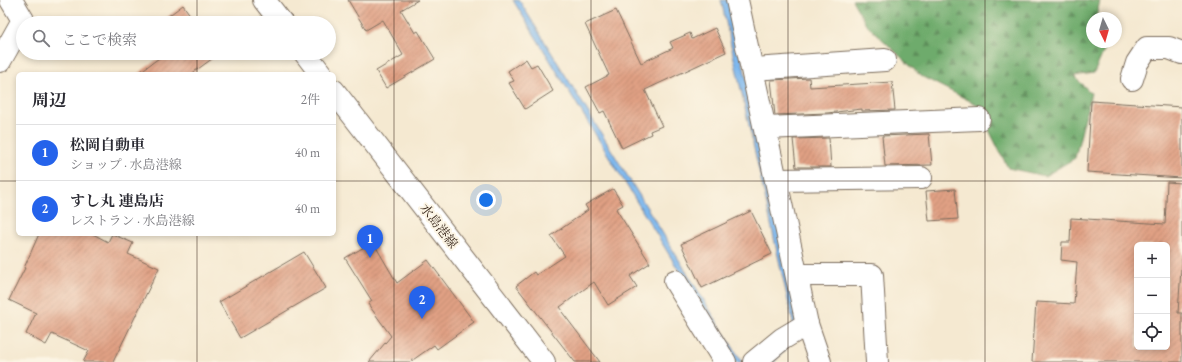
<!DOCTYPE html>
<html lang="ja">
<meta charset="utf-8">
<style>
:root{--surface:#fff;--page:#f7f7f7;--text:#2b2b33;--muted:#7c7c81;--line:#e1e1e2;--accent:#2563eb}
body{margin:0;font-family:"EB Garamond","Noto Serif JP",serif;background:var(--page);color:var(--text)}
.controls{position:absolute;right:12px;bottom:12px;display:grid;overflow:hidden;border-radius:6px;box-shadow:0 2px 6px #0003}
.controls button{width:36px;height:36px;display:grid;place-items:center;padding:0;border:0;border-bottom:1px solid var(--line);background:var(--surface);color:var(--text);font:20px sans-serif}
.compass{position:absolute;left:1086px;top:12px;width:36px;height:36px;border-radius:50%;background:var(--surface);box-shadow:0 2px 6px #0003;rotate:175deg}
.you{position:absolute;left:486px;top:200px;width:14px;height:14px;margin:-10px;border:3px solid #fff;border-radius:50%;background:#1a73e8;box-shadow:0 0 0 6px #1a73e833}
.badge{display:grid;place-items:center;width:26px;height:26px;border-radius:50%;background:var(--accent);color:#fff;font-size:13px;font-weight:700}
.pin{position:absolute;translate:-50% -33px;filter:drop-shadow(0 1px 2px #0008)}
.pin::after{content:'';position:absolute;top:21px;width:14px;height:12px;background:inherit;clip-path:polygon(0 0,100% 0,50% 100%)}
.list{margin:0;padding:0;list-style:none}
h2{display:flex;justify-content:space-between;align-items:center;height:52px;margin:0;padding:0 16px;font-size:17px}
h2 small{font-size:13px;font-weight:400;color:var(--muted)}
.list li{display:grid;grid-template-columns:26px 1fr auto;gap:12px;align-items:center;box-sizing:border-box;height:56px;padding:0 16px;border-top:1px solid var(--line)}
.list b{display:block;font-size:15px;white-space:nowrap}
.list p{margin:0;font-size:13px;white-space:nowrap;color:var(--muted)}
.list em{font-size:13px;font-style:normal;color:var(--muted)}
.icon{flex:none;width:22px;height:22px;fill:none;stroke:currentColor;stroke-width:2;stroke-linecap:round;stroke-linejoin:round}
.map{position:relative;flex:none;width:1182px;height:362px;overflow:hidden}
.search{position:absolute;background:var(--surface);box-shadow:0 2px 6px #0003;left:16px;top:16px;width:320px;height:44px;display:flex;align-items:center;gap:10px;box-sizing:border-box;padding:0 14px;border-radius:22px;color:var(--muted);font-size:15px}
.panel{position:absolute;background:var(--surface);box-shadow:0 2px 6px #0003;left:16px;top:72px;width:320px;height:164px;border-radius:6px}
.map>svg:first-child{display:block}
.forest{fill:url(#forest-firs);stroke:#546a45}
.water{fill:#7db7ee;stroke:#5c7086}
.building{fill:url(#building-hatch);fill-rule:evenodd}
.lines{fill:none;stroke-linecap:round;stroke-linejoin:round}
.minor-casing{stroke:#7c6d5d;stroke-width:24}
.major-casing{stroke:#7c6d5d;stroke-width:24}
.minor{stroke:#fff;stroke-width:22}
.major{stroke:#fff;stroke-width:22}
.grid{fill:none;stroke:#3b2a1e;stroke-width:1;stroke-opacity:0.55}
.labels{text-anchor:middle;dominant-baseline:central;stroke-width:4;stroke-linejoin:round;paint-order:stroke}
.street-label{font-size:13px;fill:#3b2a1e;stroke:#fcf5e5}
</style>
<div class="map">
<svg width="1182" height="362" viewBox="0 0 1182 362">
<defs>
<pattern id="forest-firs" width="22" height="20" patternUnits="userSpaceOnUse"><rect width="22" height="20" fill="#6eab6c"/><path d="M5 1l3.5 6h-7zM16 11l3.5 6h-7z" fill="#5c8b58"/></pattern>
<pattern id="building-hatch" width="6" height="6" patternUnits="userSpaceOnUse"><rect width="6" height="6" fill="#e0a084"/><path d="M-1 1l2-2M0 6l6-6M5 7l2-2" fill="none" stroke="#b7836b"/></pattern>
</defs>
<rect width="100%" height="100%" fill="#fcf5e5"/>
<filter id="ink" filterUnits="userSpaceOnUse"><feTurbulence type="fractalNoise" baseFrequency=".025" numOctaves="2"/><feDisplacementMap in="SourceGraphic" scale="8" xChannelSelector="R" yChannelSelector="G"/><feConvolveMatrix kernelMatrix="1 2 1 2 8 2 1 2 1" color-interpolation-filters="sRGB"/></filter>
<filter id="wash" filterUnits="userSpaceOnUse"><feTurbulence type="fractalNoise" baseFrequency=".012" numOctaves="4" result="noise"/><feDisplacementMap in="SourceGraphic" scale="16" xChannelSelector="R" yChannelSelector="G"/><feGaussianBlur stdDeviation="0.9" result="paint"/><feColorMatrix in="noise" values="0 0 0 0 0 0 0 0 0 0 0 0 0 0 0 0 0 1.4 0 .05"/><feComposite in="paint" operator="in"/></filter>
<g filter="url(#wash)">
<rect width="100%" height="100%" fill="#f5e9d1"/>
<path class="forest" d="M852 0H1100L1096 18H1092V42H1108L1094 73 1074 76 1091 93 1075 158 1045 176 1008 168 976 104 921 76 866 24Z"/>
<g class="water">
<path d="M513 0H519L742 362H735Z"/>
<path d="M721 0H729L800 320 794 340 774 362H764L793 323Z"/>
</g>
<g id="blocks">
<g class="building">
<path d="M348 0H418L401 10 415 33 418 31 435 59 386 88 376 71 403 55 383 20 366 30Z"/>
<path d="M183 5 196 23H159Z"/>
<path d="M616 10 641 63 673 48 670 42 690 33 692 39 715 28 726 52 645 90 662 126 650 131 651 134 622 148 604 111 600 113 586 87 609 75 585 24Z"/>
<path d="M166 53H220L191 74H137Z"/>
<path d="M526 59 531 67 537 64 553 91 525 109 509 83 514 81 508 71Z"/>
<path d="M809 78 810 87 892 82 895 110 862 111V109L827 113 775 115 771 80Z"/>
<path d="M1091 101 1182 107V178L1087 172Z"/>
<path d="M929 134 932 165 885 166 882 136Z"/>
<path d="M829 138 831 167H796L793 139Z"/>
<path d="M1167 182 1182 183V269H1181L1178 313H1182V362H1032L1036 302 1074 304 1077 262 1061 260 1062 242H1070L1071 218 1165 224ZM1137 245H1167V347H1137Z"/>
<path d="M613 189 623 205 616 209 650 263 630 276 637 287 608 305 594 282 560 307 563 311 562 312 600 362H575L516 286 534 272 536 275 565 256 551 236 588 210 585 205Z"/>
<path d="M955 189 958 219 929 221 926 191Z"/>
<path d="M751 211 772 254 702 288 681 244Z"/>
<path d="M39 234H93L108 242 112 234 133 243 128 254 159 268 113 362H83L89 351 52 334 46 345 26 334 36 313 9 300 25 268H24Z"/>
<path d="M373 242 397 283 428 260 474 322 437 349 434 345 410 362H369L391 336 368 304 372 301 345 258Z"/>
<path d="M304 252 326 288 240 338 219 302Z"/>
</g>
</g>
</g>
<g filter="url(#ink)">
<use href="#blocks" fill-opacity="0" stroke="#7c6d5d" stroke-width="1"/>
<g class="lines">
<defs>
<g id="minor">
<path d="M737 0 807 324 820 362"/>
<path d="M0 61 23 20 11 0"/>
<path d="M753 69 885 60"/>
<path d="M1132 79 1137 63 1147 48H1169L1182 53"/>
<path d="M766 128 979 119"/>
<path d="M777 180 921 178"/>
<path d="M797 275H872L877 362"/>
<path d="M675 281 725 362"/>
<path d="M754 362 782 339 807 324"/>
</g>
<g id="major">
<path d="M264 0 282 23"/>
<path d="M305 53 321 74"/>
<path d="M334 91 544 362"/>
</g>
</defs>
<use href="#minor" class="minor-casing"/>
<use href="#major" class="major-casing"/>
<use href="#minor" class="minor"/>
<use href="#major" class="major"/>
</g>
</g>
<path class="grid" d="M197 0V23M394 0V362M591 0V362M788 0V362M985 0V362M197 53V74M0 181H18M334 181H1182M197 234V362"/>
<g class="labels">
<g class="street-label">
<text transform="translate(439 226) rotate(52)">水島港線</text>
</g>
</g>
</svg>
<div class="controls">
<button>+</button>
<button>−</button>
<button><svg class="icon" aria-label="locate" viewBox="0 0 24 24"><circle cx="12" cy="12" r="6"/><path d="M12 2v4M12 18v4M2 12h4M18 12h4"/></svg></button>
</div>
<svg class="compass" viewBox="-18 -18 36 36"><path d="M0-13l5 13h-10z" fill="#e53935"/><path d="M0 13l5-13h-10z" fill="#7c7c81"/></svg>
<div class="you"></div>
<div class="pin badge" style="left:370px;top:258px">1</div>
<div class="pin badge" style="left:422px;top:319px">2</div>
<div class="search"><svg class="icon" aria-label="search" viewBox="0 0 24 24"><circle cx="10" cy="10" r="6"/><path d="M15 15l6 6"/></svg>ここで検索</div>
<section class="panel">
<h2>周辺<small>2件</small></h2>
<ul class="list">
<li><span class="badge">1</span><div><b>松岡自動車</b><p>ショップ · 水島港線</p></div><em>40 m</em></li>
<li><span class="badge">2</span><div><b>すし丸 連島店</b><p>レストラン · 水島港線</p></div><em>40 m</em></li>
</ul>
</section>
</div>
